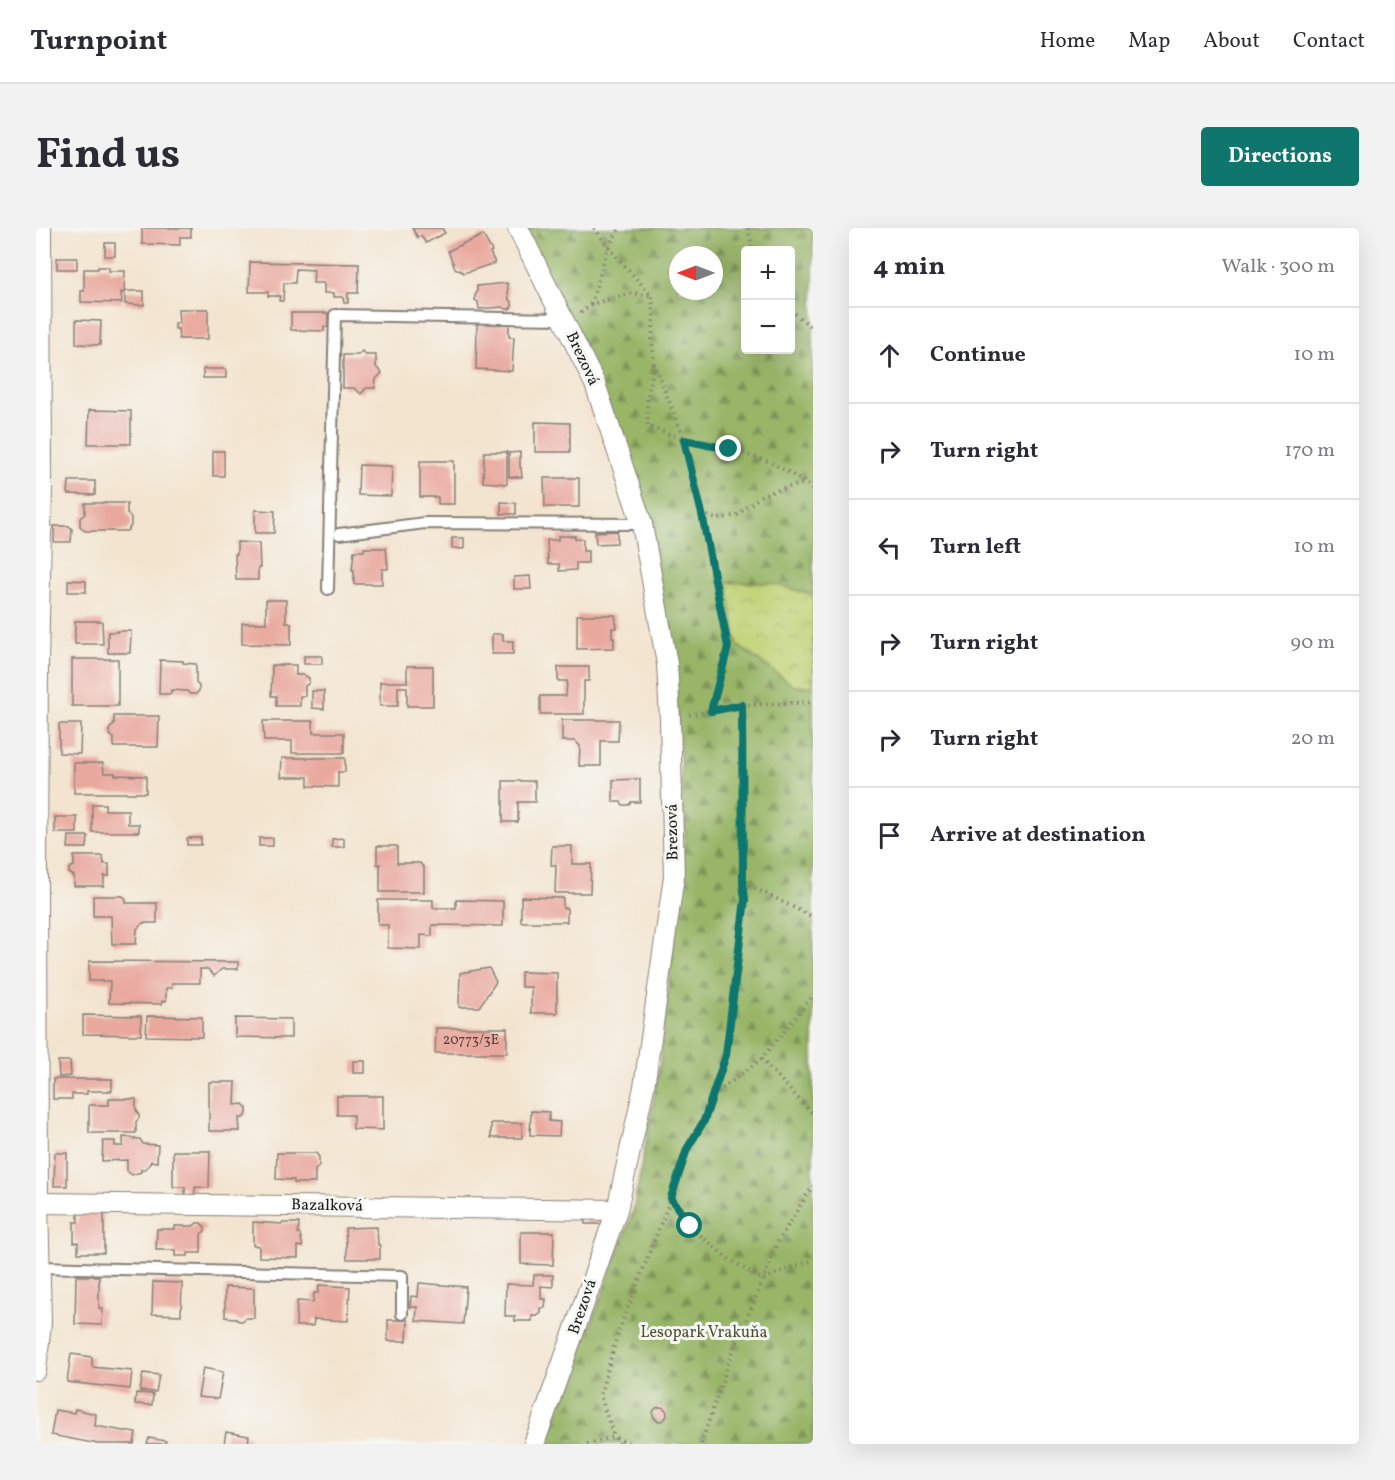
<!DOCTYPE html>
<meta charset="utf-8">
<style>
:root{--surface:#fff;--page:#f2f2f3;--text:#2b2b33;--muted:#7c7c81;--line:#e1e1e2;--accent:#0f766e}
body{margin:0;font-family:Vollkorn,serif;background:var(--page);color:var(--text)}
.controls{position:absolute;right:18px;top:18px;display:grid;overflow:hidden;border-radius:6px;box-shadow:0 6px 24px #0002}
.controls button{width:54px;height:54px;display:grid;place-items:center;padding:0;border:0;border-bottom:2px solid var(--line);background:var(--surface);color:var(--text);font:30px sans-serif}
.compass{position:absolute;left:633px;top:18px;width:54px;height:54px;border-radius:50%;background:var(--surface);box-shadow:0 6px 24px #0002;rotate:270deg}
.stop{position:absolute;width:18px;height:18px;margin:-14px;border:4px solid #0f766e;border-radius:50%;background:#fff}
.stop.end{background:#0f766e;border-color:#fff;box-shadow:0 2px 6px #0008}
.list{margin:0;padding:0;list-style:none}
h2{display:flex;justify-content:space-between;align-items:center;height:78px;margin:0;padding:0 24px;font-size:26px}
h2 small{font-size:20px;font-weight:400;color:var(--muted)}
.list li{display:grid;grid-template-columns:39px 1fr auto;gap:18px;align-items:center;box-sizing:border-box;height:96px;padding:0 24px;border-top:2px solid var(--line)}
.list b{display:block;font-size:22px;white-space:nowrap}
.list em{font-size:20px;font-style:normal;color:var(--muted)}
.icon{flex:none;width:33px;height:33px;fill:none;stroke:currentColor;stroke-width:2;stroke-linecap:round;stroke-linejoin:round}
.map{position:relative;flex:none;width:777px;height:1216px;overflow:hidden;border-radius:6px}
header{display:flex;align-items:center;gap:36px;box-sizing:border-box;height:84px;padding:0 30px;background:var(--surface);border-bottom:2px solid var(--line)}
header strong{font-size:28px}
nav{display:flex;gap:33px;margin-inline-start:auto;font-size:21px}
.intro{display:flex;align-items:center;justify-content:space-between;box-sizing:border-box;height:144px;padding:0 36px}
h1{margin:0;font-size:42px}
.button{padding:15px 27px;border-radius:6px;background:var(--accent);color:#fff;font-size:21px;font-weight:700}
main{display:flex;gap:36px;padding:0 36px}
aside{flex:1;background:var(--surface);border-radius:6px;box-shadow:0 6px 24px #0002}
.map>svg:first-child{display:block}
.forest{fill:url(#forest-firs);stroke:#5a6842;stroke-width:1.5;fill-rule:evenodd}
.park{fill:url(#park-crowns);stroke:#6e7849;stroke-width:1.5}
.building{fill:#e9a89e}
.lines{fill:none;stroke-linecap:round;stroke-linejoin:round}
.service-casing{stroke:#888076;stroke-width:14}
.minor-casing{stroke:#888076;stroke-width:22}
.path{stroke:#888076;stroke-width:4;stroke-dasharray:1.5 4.5;stroke-linecap:butt}
.service{stroke:#fff;stroke-width:10}
.minor{stroke:#fff;stroke-width:20}
.route{stroke:#0f766e;stroke-width:8}
.labels{text-anchor:middle;dominant-baseline:central;stroke-width:6;stroke-linejoin:round;paint-order:stroke}
.number-label{font-size:14px;fill:#4f3f3c}
.street-label{font-size:16px;fill:#1c1c1c;stroke:#f6f6f2}
.park-label{font-size:16px;fill:#4d5337;stroke:#f6f6f2}
</style>
<header>
<strong>Turnpoint</strong>
<nav><a>Home</a><a>Map</a><a>About</a><a>Contact</a></nav>
</header>
<div class="intro"><h1>Find us</h1><a class="button">Directions</a></div>
<main>
<div class="map">
<svg width="777" height="1216" viewBox="0 0 777 1216">
<defs>
<pattern id="forest-firs" width="22" height="20" patternUnits="userSpaceOnUse" patternTransform="scale(1.5)"><rect width="22" height="20" fill="#98b567"/><path d="M5 1l3.5 6h-7zM16 11l3.5 6h-7z" fill="#7b9254"/></pattern>
<pattern id="park-crowns" width="20" height="18" patternUnits="userSpaceOnUse" patternTransform="scale(1.5)"><rect width="20" height="18" fill="#c0d376"/><path d="M2 6a3 3 0 1 1 6 0M12 15a3 3 0 1 1 6 0" fill="none" stroke="#a4b566"/></pattern>
</defs>
<rect width="100%" height="100%" fill="#f6f6f2"/>
<filter id="ink" filterUnits="userSpaceOnUse"><feTurbulence type="fractalNoise" baseFrequency=".0167" numOctaves="2"/><feDisplacementMap in="SourceGraphic" scale="12" xChannelSelector="R" yChannelSelector="G"/><feConvolveMatrix kernelMatrix="1 2 1 2 8 2 1 2 1" color-interpolation-filters="sRGB"/></filter>
<filter id="wash" filterUnits="userSpaceOnUse"><feTurbulence type="fractalNoise" baseFrequency=".008" numOctaves="4" result="noise"/><feDisplacementMap in="SourceGraphic" scale="24" xChannelSelector="R" yChannelSelector="G"/><feGaussianBlur stdDeviation="1.35" result="paint"/><feColorMatrix in="noise" values="0 0 0 0 0 0 0 0 0 0 0 0 0 0 0 0 0 1.4 0 .05"/><feComposite in="paint" operator="in"/></filter>
<g filter="url(#wash)">
<rect width="100%" height="100%" fill="#f3e4cf"/>
<path class="forest" d="M489 0H777V1216H510L597 984 623 841 649 607 642 494 615 294ZM710 22H754V122H710ZM642 27H678V63H642Z"/>
<path class="park" d="M691 354 734 355 777 367V458H758L701 417Z"/>
<g id="blocks">
<g class="building">
<path d="M106 0H155V9H144V17L106 16Z"/>
<path d="M376 0H406L409 5 390 15 385 8 382 10Z"/>
<path d="M447 7 456 23 454 24 459 35 428 45 419 40 412 23 427 16V15L432 14Z"/>
<rect x="69" y="15" width="10" height="13"/>
<rect x="21" y="30" width="20" height="11"/>
<path d="M214 34 323 36 322 65H312V75H308L307 69H298V65H288V55H277L278 42 260 41 259 55H248L247 73H243L244 68H232V64H213Z"/>
<path d="M62 39H73V43H89L88 65 85 64 86 75 45 74V63H48V41H62Z"/>
<path d="M471 55 473 72 476 74V78L474 81H470L467 79 443 81 442 74 439 72V67L441 65V58Z"/>
<path d="M89 63H108V77L89 76Z"/>
<path d="M142 81H172V111H143L142 101H139V95H143Z"/>
<path d="M255 85H292V99H288V103L255 102Z"/>
<path d="M40 92 65 93 64 117 40 116Z"/>
<path d="M441 95 473 96V109H478L476 143 440 141Z"/>
<path d="M326 123 330 127H340V139L346 145 340 151 339 160H330L325 166 318 160H307V127H322Z"/>
<rect x="167" y="141" width="23" height="9"/>
<path d="M53 182 95 183V216H52Z"/>
<path d="M499 194 534 195V224H499Z"/>
<rect x="177" y="223" width="11" height="25"/>
<path d="M448 224H471V256L447 254Z"/>
<path d="M484 224V240H485L486 249H473V225Z"/>
<path d="M384 233H418V276H402V269H384Z"/>
<path d="M323 237 356 238 355 268 322 267Z"/>
<path d="M508 250H543V279H509Z"/>
<path d="M33 253H59V267L32 266Z"/>
<path d="M465 274 480 275V286H465Z"/>
<path d="M49 275H91V286L95 289V298L91 303H49L44 298V290L49 286Z"/>
<path d="M219 282 239 283 238 305H219Z"/>
<path d="M18 298H33L36 301 35 314H18Z"/>
<path d="M581 303V315L560 316 559 304Z"/>
<path d="M522 308H539V311H547V323H552V335H540V342L523 343V336H512L511 312H522Z"/>
<path d="M416 310H428V321L416 320Z"/>
<path d="M201 314 223 315 224 340H222V352H200L199 326H201Z"/>
<path d="M328 320H350L352 341H346V356H318V342H316L318 323H328Z"/>
<path d="M494 348 495 361H478V349Z"/>
<path d="M32 352 50 353V364H32Z"/>
<path d="M230 372H250V395H255V417L206 416V395H230Z"/>
<path d="M541 387H579L581 400H576V410H578V420L541 421Z"/>
<path d="M39 393H66L67 416H39Z"/>
<path d="M81 403H95L94 425H72V404H81Z"/>
<path d="M456 406H467V413H477V426H456Z"/>
<rect x="268" y="428" width="18" height="8"/>
<rect x="36" y="431" width="46" height="47"/>
<path d="M124 432 147 433V435L160 436V455L163 458V463L160 466H154L151 463 135 462V466H123Z"/>
<path d="M236 437H260V447H268L273 450V455L269 458V468H264V478H240V468H235Z"/>
<path d="M371 438H397V478H371V459H362V478H344V454H371Z"/>
<path d="M522 439H553V453H548V486H504V468H530L531 453H522Z"/>
<path d="M276 463H288V481L276 480Z"/>
<path d="M78 488H123L122 519H78V510L74 507 73 503 74 500 78 497Z"/>
<path d="M526 492H583L582 513H565V538H543L544 518 539 513H526Z"/>
<path d="M227 493H277V505H308V525H256V513H228Z"/>
<path d="M23 496H45L44 526 23 525Z"/>
<path d="M246 530H309V544H302V559L272 558V549H245Z"/>
<path d="M38 535H67L68 545H79V547L110 548V565H38Z"/>
<path d="M604 551V574H595L593 577H587L585 574H577V552Z"/>
<path d="M467 553H499V574H482V594H467Z"/>
<path d="M56 576H69V582H92V596H103V604H56Z"/>
<rect x="19" y="589" width="22" height="16"/>
<path d="M33 608H52L51 620H32Z"/>
<rect x="151" y="610" width="14" height="7"/>
<rect x="223" y="610" width="14" height="8"/>
<path d="M308 610V619H296V611Z"/>
<path d="M341 618H361V635H384L388 640V664H344V636H341Z"/>
<path d="M516 618H536V636H555L554 665H519L520 637H515Z"/>
<path d="M38 628H67L68 636H73V648H68V658H38V648L33 645V640L38 638Z"/>
<path d="M57 668H87L90 671V675H121V695H107L101 701 100 716H76L75 688H57Z"/>
<path d="M485 669 527 670V680H531V694H485Z"/>
<path d="M342 672H397V680H420V672L467 673V698L396 697V708L385 707V721L352 720V697H342Z"/>
<path d="M53 733 202 734V741H186L178 748 172 741H164V755H136V760H130V773H126V776L73 775 74 753H53Z"/>
<path d="M453 740 460 754 443 779H423L424 745Z"/>
<path d="M485 744 521 745V785H495V759H485Z"/>
<path d="M47 787 105 788V807L47 806Z"/>
<path d="M111 788 166 789V809L110 808Z"/>
<path d="M199 790 255 791V810L199 809Z"/>
<path d="M400 800H471V825H399Z"/>
<path d="M22 833H34L35 848 23 849Z"/>
<rect x="317" y="833" width="12" height="12"/>
<path d="M17 851H76V863H51V866H36V871H17Z"/>
<path d="M173 854H200L199 877 207 876 211 880V886L207 890H203L204 903H173Z"/>
<path d="M301 868H347V902L317 901V887H301Z"/>
<path d="M73 871H100V882L103 886V890L100 894V905H53V877H73Z"/>
<path d="M495 883 513 884V893L524 894 523 908 494 907Z"/>
<rect x="455" y="895" width="31" height="15"/>
<path d="M87 909 99 910 98 911H104L107 916 122 917 121 934 115 933 113 937 109 941H105V944L96 947 91 943V932L66 933 67 913H79V918H87Z"/>
<path d="M137 923H174L173 960 159 959V968H149V959H137Z"/>
<path d="M19 925H31V958H18Z"/>
<path d="M241 925H280L283 929V938L279 942V955H258V952L240 951Z"/>
<path d="M42 983 68 984V1025H42V1014L38 1015V994H42Z"/>
<path d="M549 985H568L569 996H549Z"/>
<path d="M217 994 246 996V995H263L262 1006H264L267 1019 262 1018V1030L223 1029V1018L217 1017Z"/>
<path d="M161 995H165L169 999V1003L165 1006V1025H152V1028H139V1022H120L121 1001H139V998H157Z"/>
<path d="M341 999 342 1017H344V1031H311L309 1000Z"/>
<path d="M485 1004H518L517 1037 485 1036Z"/>
<path d="M498 1047H517V1059L505 1058V1071H510L509 1080H505V1085L501 1088H496V1093H479V1088H469L470 1056 497 1057Z"/>
<path d="M40 1048H63V1081H67L66 1097 39 1096Z"/>
<path d="M117 1054 146 1055 145 1087 116 1086Z"/>
<path d="M383 1055 430 1059 427 1096 380 1093 381 1079H374L375 1068 382 1069Z"/>
<path d="M283 1057 314 1059 312 1093 278 1091 277 1098H260L261 1073 277 1074 278 1065H282Z"/>
<path d="M189 1059 218 1060V1090H210L206 1093H203L198 1090 189 1089Z"/>
<path d="M352 1092H372L371 1113H352Z"/>
<path d="M35 1126 56 1129V1139L96 1143 94 1161 31 1154Z"/>
<path d="M167 1140 187 1144 182 1171 162 1169Z"/>
<path d="M107 1145 123 1147 120 1164 104 1163Z"/>
<path d="M100 1165 117 1166 116 1177 99 1176Z"/>
<circle cx="624" cy="1186" r="7"/>
<path d="M39 1181 60 1186 59 1198 100 1205 98 1216H62L15 1207 19 1182 38 1185Z"/>
<path d="M190 1204 213 1208 212 1216H188Z"/>
<path d="M113 1210 130 1213 129 1216H111Z"/>
</g>
</g>
</g>
<g filter="url(#ink)">
<use href="#blocks" fill-opacity="0" stroke="#888076" stroke-width="1.5"/>
<g class="lines">
<defs>
<g id="service">
<path d="M303 306 389 295 606 296"/>
<path d="M292 361 299 87 527 91"/>
<path d="M2 1039 366 1048V1086"/>
</g>
<g id="minor">
<path d="M482 0 559 156 606 296 631 436 634 491 638 648 608 859 581 982 498 1216"/>
<path d="M2 975 581 982"/>
<path d="M0 1142 5 1094 2 975 1 648 2 436 6 259 5 0"/>
</g>
</defs>
<use href="#service" class="service-casing"/>
<use href="#minor" class="minor-casing"/>
<g class="path">
<path d="M558 0 572 19 616 68 618 89 616 111 618 135 648 212 666 286 692 419 675 483"/>
<path d="M712 0 717 22"/>
<path d="M555 76 572 19 584 0"/>
<path d="M754 82 777 100"/>
<path d="M545 85 555 76 597 65 616 68"/>
<path d="M618 136 611 173 612 198 648 212 693 221 734 234 771 255 777 262"/>
<path d="M666 286 681 291 701 287 726 267 745 261 770 255"/>
<path d="M653 487 706 477 777 474"/>
<path d="M708 655 777 689"/>
<path d="M725 831 777 886"/>
<path d="M677 868 725 831 777 768"/>
<path d="M635 970 653 998 693 1031 727 1052"/>
<path d="M728 1051 759 1038 777 1033"/>
<path d="M551 1216 578 1209 595 1216"/>
<path d="M583 1216 578 1209 564 1167 582 1105 635 970 652 920 668 893 690 827 709 671 707 655 706 477"/>
<path d="M665 1216 693 1133 727 1052 741 1015 770 968 777 958"/>
</g>
<use href="#service" class="service"/>
<use href="#minor" class="minor"/>
</g>
</g>
<g class="lines" filter="url(#ink)">
<path class="route" d="M654 998 635 970 651 921 668 893 690 827 709 671 707 655 706 477 675 483 692 419 666 286 648 212 693 221"/>
</g>
<g class="labels">
<g class="number-label">
<text x="435" y="812">20773/3E</text>
</g>
<g class="street-label">
<text transform="translate(546 131) rotate(65)">Brezová</text>
<text transform="translate(637 604) rotate(-91)">Brezová</text>
<text transform="translate(291 978) rotate(1)">Bazalková</text>
<text transform="translate(547 1079) rotate(-71)">Brezová</text>
</g>
<g class="park-label">
<text x="668" y="1105">Lesopark Vrakuňa</text>
</g>
</g>
</svg>
<div class="controls">
<button>+</button>
<button>−</button>
</div>
<svg class="compass" viewBox="-18 -18 36 36"><path d="M0-13l5 13h-10z" fill="#e53935"/><path d="M0 13l5-13h-10z" fill="#7c7c81"/></svg>
<div class="stop" style="left:654px;top:998px"></div>
<div class="stop end" style="left:693px;top:221px"></div>
</div>
<aside>
<h2>4 min<small>Walk · 300 m</small></h2>
<ul class="list">
<li><svg class="icon" aria-label="ahead" viewBox="0 0 24 24"><path d="M12 20V5M6 11l6-6 6 6"/></svg><div><b>Continue</b></div><em>10 m</em></li>
<li><svg class="icon" aria-label="right" viewBox="0 0 24 24"><path d="M7 20v-9h11M14 6l5 5-5 5"/></svg><div><b>Turn right</b></div><em>170 m</em></li>
<li><svg class="icon" aria-label="left" viewBox="0 0 24 24"><path d="M17 20v-9H6M10 6l-5 5 5 5"/></svg><div><b>Turn left</b></div><em>10 m</em></li>
<li><svg class="icon" aria-label="right" viewBox="0 0 24 24"><path d="M7 20v-9h11M14 6l5 5-5 5"/></svg><div><b>Turn right</b></div><em>90 m</em></li>
<li><svg class="icon" aria-label="right" viewBox="0 0 24 24"><path d="M7 20v-9h11M14 6l5 5-5 5"/></svg><div><b>Turn right</b></div><em>20 m</em></li>
<li><svg class="icon" aria-label="arrive" viewBox="0 0 24 24"><path d="M6 21V4h12l-3 4 3 4H6"/></svg><div><b>Arrive at destination</b></div></li>
</ul>
</aside>
</main>
